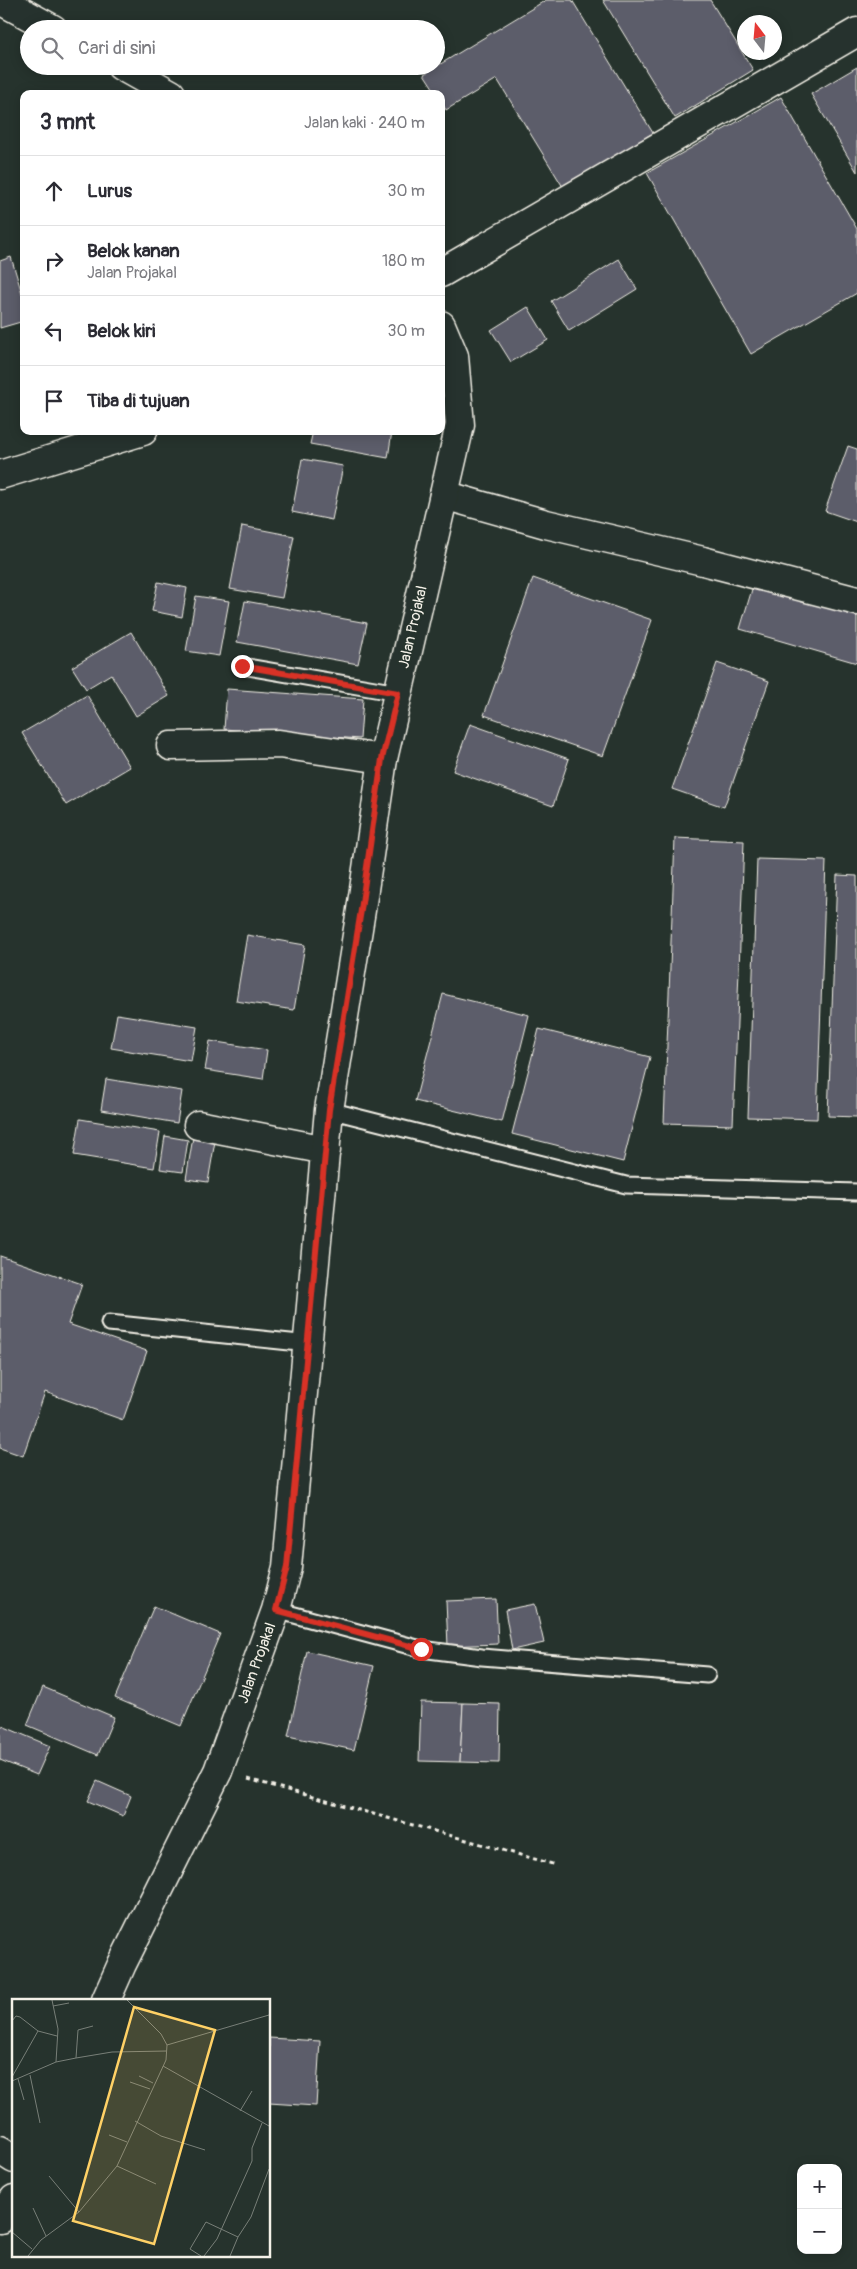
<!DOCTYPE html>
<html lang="id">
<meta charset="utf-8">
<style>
:root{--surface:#fff;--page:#f2f2f3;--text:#2b2b33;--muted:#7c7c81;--line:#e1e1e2}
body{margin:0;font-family:Pangolin,sans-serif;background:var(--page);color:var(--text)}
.controls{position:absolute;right:15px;bottom:15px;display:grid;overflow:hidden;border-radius:10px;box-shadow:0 2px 12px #0003}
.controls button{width:45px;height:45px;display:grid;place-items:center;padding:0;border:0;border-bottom:1px solid var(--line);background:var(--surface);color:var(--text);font:25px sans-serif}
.compass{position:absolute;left:737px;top:15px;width:45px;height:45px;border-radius:50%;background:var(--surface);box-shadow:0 2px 12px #0003;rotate:344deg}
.stop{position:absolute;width:15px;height:15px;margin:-11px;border:4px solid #d93025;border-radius:50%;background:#fff}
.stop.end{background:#d93025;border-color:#fff;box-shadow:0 1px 5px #0008}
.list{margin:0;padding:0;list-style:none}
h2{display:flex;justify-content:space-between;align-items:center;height:65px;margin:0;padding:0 20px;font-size:21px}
h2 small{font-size:16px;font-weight:400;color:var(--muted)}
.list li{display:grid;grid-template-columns:32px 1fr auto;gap:15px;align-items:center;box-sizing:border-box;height:70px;padding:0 20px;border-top:1px solid var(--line)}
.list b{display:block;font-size:19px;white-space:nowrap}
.list p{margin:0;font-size:16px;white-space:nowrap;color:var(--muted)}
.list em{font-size:16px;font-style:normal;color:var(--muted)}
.icon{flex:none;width:28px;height:28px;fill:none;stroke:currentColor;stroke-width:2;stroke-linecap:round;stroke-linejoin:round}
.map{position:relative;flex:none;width:857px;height:2269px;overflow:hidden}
.search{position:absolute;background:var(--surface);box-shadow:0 2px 12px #0003;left:20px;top:20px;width:425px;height:55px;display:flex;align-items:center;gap:12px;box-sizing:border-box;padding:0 18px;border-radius:28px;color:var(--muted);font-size:19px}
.panel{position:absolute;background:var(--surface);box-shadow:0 2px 12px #0003;left:20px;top:90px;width:425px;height:345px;border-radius:10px}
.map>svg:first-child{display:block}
.building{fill:#5c5d6a;stroke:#f4f1e8}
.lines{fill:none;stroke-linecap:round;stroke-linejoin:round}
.service-casing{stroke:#f4f1e8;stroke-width:19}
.minor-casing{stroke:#f4f1e8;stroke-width:31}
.primary-casing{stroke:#f4f1e8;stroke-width:31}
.path{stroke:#f4f1e8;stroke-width:3;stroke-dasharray:4 4;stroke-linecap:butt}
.service{stroke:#26332d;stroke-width:15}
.minor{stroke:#26332d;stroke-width:28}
.primary{stroke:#26332d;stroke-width:28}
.route{stroke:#d93025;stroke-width:6}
.labels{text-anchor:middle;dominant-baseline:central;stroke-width:4.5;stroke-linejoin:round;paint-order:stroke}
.street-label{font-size:15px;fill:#f4f1e8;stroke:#26332d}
.inset-road{fill:none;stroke:#787f78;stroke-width:1}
.view{fill:#ffd166;fill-opacity:0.15;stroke:#ffd166;stroke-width:2.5}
.inset-edge{fill:none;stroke:#f4f1e8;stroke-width:2.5}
</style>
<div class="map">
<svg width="857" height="2269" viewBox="0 0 857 2269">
<rect width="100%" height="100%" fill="#26332d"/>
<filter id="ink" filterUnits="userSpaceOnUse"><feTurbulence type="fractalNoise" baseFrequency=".02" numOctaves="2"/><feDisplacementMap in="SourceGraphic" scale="10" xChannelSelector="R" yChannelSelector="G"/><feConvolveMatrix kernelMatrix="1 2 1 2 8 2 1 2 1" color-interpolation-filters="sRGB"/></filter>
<g filter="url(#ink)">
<g class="building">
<path d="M546 0H572L653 133 563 187 497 79 446 110 441 101V94H437L424 74Z"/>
<path d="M603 0H710L753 70 675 118Z"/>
<path d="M857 67V172L811 94Z"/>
<path d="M781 97 857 229V293L751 354 647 173Z"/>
<path d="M11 257 24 300V321L0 328V261Z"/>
<path d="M619 259 637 289 569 331 551 301Z"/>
<path d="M528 307 548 340 511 362 491 330Z"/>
<path d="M313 431H392L388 458 310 444Z"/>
<path d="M848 446 857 449V522L825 511Z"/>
<path d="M302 459 343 466 332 520 292 512Z"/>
<path d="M242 526 294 536 282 598 230 589Z"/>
<path d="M533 578 652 620 603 756 484 715Z"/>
<path d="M158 582 187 588 182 617 152 611Z"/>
<path d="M753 586 857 616V663L740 629Z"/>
<path d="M196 596 229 601 219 656 186 651Z"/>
<path d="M245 601 367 623 358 664 237 642Z"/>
<path d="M131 632 169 696 136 716 111 674 86 689 72 667Z"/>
<path d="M717 663 769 681 724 807 672 789Z"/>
<path d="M227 689 363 699 360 739 224 729Z"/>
<path d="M87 695 130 767 66 805 22 733Z"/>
<path d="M470 724 569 759 553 806 453 771Z"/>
<path d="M675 838 744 841 733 1125 664 1123Z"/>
<path d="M757 859 826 861 817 1119 748 1117Z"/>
<path d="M837 875 857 876V1117L828 1116Z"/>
<path d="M247 935 305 945 294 1010 236 1001Z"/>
<path d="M443 994 529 1015 502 1122 415 1101Z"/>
<path d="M117 1014 197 1027 191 1061 111 1048Z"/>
<path d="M539 1029 650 1057 623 1162 512 1134Z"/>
<path d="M210 1041 267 1050 263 1079 205 1070Z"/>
<path d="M106 1079 182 1091 177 1123 101 1110Z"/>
<path d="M80 1119 160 1132 154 1168 74 1155Z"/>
<path d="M165 1136 188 1140 183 1172 160 1169Z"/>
<path d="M193 1137 215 1141 208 1182 186 1179Z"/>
<path d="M0 1256 82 1284 68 1324 147 1351 123 1420 45 1392 23 1456 0 1448Z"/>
<path d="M496 1599 498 1644 448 1646 446 1601Z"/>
<path d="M535 1604 544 1643 512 1650 505 1610Z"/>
<path d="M154 1606 220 1634 181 1726 115 1698Z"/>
<path d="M307 1651 374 1666 354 1750 288 1736Z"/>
<path d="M43 1687 114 1717 98 1755 27 1725Z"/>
<path d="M421 1702 463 1703 460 1762 419 1761Z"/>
<path d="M463 1703 500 1704 499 1763 460 1762Z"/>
<path d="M0 1725 50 1746 37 1775 0 1760Z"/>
<path d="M97 1781 131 1796 123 1816 88 1801Z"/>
<path d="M269 2038 320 2041 316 2106 269 2103Z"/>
</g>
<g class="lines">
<defs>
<g id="service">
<path d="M242 666 398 693"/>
<path d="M329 1110 626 1185 857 1192"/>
<path d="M109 1323 309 1344"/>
<path d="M276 1610 421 1649 482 1657 707 1675"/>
</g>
<g id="minor">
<path d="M441 273 857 32"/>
<path d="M0 475 143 431"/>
<path d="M444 495 546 524 703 561 857 601"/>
<path d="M171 746 279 744 383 759"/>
<path d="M198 1125 326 1150"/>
<path d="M0 2150 14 2159"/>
</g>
<g id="primary">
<path d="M0 0 53 29"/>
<path d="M121 66 171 94"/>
<path d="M106 2000 122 1964 218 1771 276 1610 287 1567 329 1110 361 910 383 759 460 425 454 356 441 325"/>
<path d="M0 2219 14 2199"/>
</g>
</defs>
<use href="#service" class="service-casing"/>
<use href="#minor" class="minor-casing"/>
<use href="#primary" class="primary-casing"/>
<path class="path" d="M248 1779 556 1865"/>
<use href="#service" class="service"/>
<use href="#minor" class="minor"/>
<use href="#primary" class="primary"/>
</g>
</g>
<g class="lines" filter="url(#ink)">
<path class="route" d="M242 666 398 693 382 759 361 910 329 1110 287 1567 276 1610 421 1649"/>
</g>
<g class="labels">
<g class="street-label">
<text transform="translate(413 627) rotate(-77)">Jalan Projakal</text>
<text transform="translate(257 1663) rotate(-70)">Jalan Projakal</text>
</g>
</g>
<g transform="translate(12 1999)">
<rect width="258" height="258" fill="#26332d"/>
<path class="inset-road" d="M40 1 46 30 44 63M41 7 57 4M0 22 4 17 8 18 26 32M155 46 257 16M64 59 66 31 81 27M151 67 257 127M18 76 28 124M127 77 141 84M0 78 26 32 45 37M6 80 12 101M0 82 44 63 64 59 100 53 155 52M118 83 138 90M228 112 240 92M123 122 149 137 193 151M97 136 115 143M105 167 144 185M37 177 67 213M21 209 34 237M0 233 20 250M226 238 239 218 257 170M16 257 29 241 67 213 105 167 154 61 155 46 149 35 115 1M189 257 178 250 194 223 226 238 218 257M192 257 205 240 240 162V149L250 124"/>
<path class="view" d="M122 8 203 31 142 245 61 222Z"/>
<rect width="258" height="258" class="inset-edge"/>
</g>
</svg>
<div class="controls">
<button>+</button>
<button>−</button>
</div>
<svg class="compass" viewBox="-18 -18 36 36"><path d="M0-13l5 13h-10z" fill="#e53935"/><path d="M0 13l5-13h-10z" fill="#7c7c81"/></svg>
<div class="stop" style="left:421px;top:1649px"></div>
<div class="stop end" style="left:242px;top:666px"></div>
<div class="search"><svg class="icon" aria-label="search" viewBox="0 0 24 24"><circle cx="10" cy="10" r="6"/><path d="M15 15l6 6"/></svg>Cari di sini</div>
<section class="panel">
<h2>3 mnt<small>Jalan kaki · 240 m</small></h2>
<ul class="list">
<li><svg class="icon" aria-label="ahead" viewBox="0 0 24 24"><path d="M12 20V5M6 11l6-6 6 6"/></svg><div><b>Lurus</b></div><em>30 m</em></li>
<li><svg class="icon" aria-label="right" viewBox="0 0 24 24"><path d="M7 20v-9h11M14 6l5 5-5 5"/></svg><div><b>Belok kanan</b><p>Jalan Projakal</p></div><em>180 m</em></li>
<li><svg class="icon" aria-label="left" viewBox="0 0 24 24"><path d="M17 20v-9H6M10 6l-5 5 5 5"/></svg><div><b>Belok kiri</b></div><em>30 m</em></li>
<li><svg class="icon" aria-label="arrive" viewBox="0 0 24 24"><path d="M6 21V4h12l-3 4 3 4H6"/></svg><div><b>Tiba di tujuan</b></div></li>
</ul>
</section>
</div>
